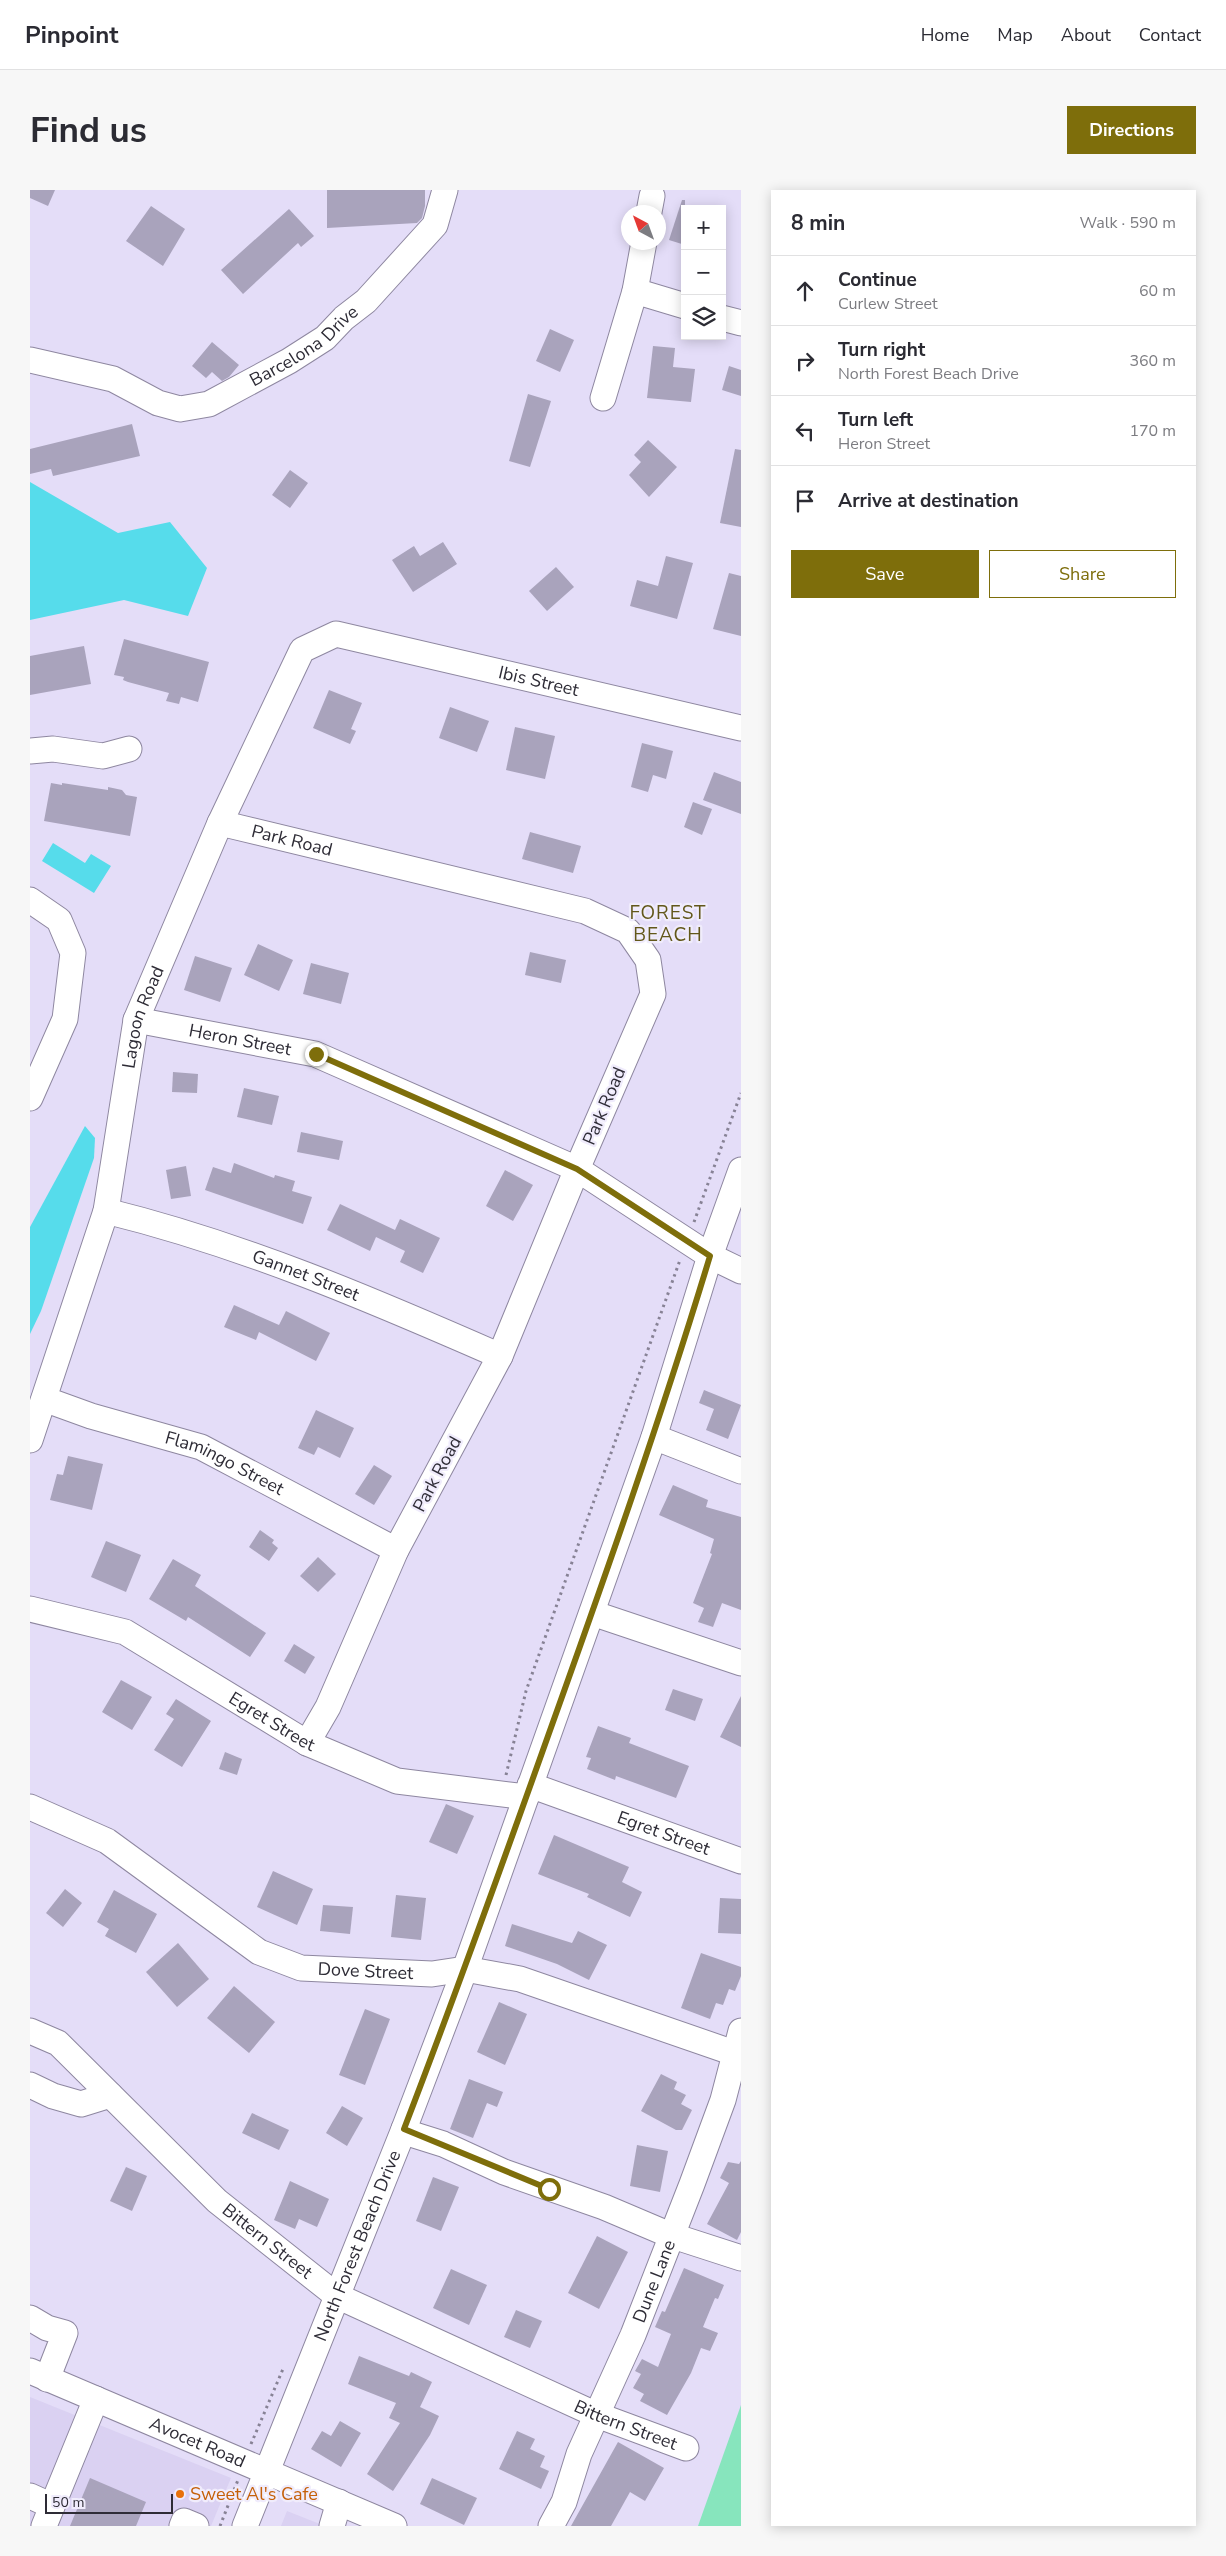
<!DOCTYPE html>
<meta charset="utf-8">
<style>
:root{--surface:#fff;--page:#f7f7f7;--text:#2b2b33;--muted:#7c7c81;--line:#e1e1e2;--accent:#7e6e0b}
body{margin:0;font-family:"Nunito Sans",sans-serif;background:var(--page);color:var(--text)}
.controls{position:absolute;right:15px;top:15px;display:grid;overflow:hidden;border-radius:0px;box-shadow:0 2px 12px #0003}
.controls button{width:45px;height:45px;display:grid;place-items:center;padding:0;border:0;border-bottom:1px solid var(--line);background:var(--surface);color:var(--text);font:25px sans-serif}
.compass{position:absolute;left:591px;top:15px;width:45px;height:45px;border-radius:50%;background:var(--surface);box-shadow:0 2px 12px #0003;rotate:319deg}
.scale{position:absolute;left:15px;bottom:12px;width:128px;box-sizing:border-box;padding-left:5px;border:2px solid #2e2c36;border-top:0;font-size:14px;line-height:18px;white-space:nowrap;color:#2e2c36;-webkit-text-stroke:4px #f0ecfc;paint-order:stroke}
.stop{position:absolute;width:15px;height:15px;margin:-11px;border:4px solid #7e6e0b;border-radius:50%;background:#fff}
.stop.end{background:#7e6e0b;border-color:#fff;box-shadow:0 1px 5px #0008}
.list{margin:0;padding:0;list-style:none}
h2{display:flex;justify-content:space-between;align-items:center;height:65px;margin:0;padding:0 20px;font-size:21px}
h2 small{font-size:16px;font-weight:400;color:var(--muted)}
.list li{display:grid;grid-template-columns:32px 1fr auto;gap:15px;align-items:center;box-sizing:border-box;height:70px;padding:0 20px;border-top:1px solid var(--line)}
.list b{display:block;font-size:19px;white-space:nowrap}
.list p{margin:0;font-size:16px;white-space:nowrap;color:var(--muted)}
.list em{font-size:16px;font-style:normal;color:var(--muted)}
.actions{display:flex;gap:10px;padding:15px 20px}
.actions a{flex:1;padding:11px 0;border:1px solid var(--accent);border-radius:0px;text-align:center;font-size:18px;color:var(--accent)}
.actions .main{background:var(--accent);color:#fff}
.icon{flex:none;width:28px;height:28px;fill:none;stroke:currentColor;stroke-width:2;stroke-linecap:round;stroke-linejoin:round}
.map{position:relative;flex:none;width:711px;height:2336px;overflow:hidden;border-radius:0px}
header{display:flex;align-items:center;gap:30px;box-sizing:border-box;height:70px;padding:0 25px;background:var(--surface);border-bottom:1px solid var(--line)}
header strong{font-size:24px}
nav{display:flex;gap:28px;margin-inline-start:auto;font-size:18px}
.intro{display:flex;align-items:center;justify-content:space-between;box-sizing:border-box;height:120px;padding:0 30px}
h1{margin:0;font-size:35px}
.button{padding:12px 22px;border-radius:0px;background:var(--accent);color:#fff;font-size:18px;font-weight:700}
main{display:flex;gap:30px;padding:0 30px}
aside{flex:1;background:var(--surface);border-radius:0px;box-shadow:0 2px 12px #0003}
.map>svg:first-child{display:block}
.built{fill:#dad1f2}
.green{fill:#87e5bd}
.water{fill:#56dceb}
.building{fill:#a9a3bc}
.lines{fill:none;stroke-linecap:round;stroke-linejoin:round}
.minor-casing{stroke:#8e87a0;stroke-width:27}
.path{stroke:#878295;stroke-width:3;stroke-dasharray:2.5 4;stroke-linecap:butt}
.minor{stroke:#fff;stroke-width:25}
.route{stroke:#7e6e0b;stroke-width:6}
.food-dot{fill:#e8710a;stroke:#f0ecfc;stroke-width:2}
.labels{text-anchor:middle;dominant-baseline:central;stroke-width:4.5;stroke-linejoin:round;paint-order:stroke}
.street-label{font-size:18px;fill:#2e2c36;stroke:#f0ecfc}
.food-label{font-size:18px;fill:#c56008;stroke:#f0ecfc;text-anchor:start}
.neighbourhood-label{font-size:19px;letter-spacing:1px;fill:#62571a;stroke:#f0ecfc}
</style>
<header>
<strong>Pinpoint</strong>
<nav><a>Home</a><a>Map</a><a>About</a><a>Contact</a></nav>
</header>
<div class="intro"><h1>Find us</h1><a class="button">Directions</a></div>
<main>
<div class="map">
<svg width="711" height="2336" viewBox="0 0 711 2336">
<rect width="100%" height="100%" fill="#e4ddf8"/>
<g class="built">
<path d="M0 2207 201 2288 181 2336H0Z"/>
<path d="M257 2321 295 2336H251Z"/>
</g>
<path class="green" d="M711 2215V2336H668Z"/>
<g class="water">
<path d="M0 292 88 343 140 332 177 378 158 426 94 410 0 430Z"/>
<path d="M23 653 55 673 61 664 81 676 64 703 12 671Z"/>
<path d="M55 936 65 948 64 968 11 1121 0 1144V1037Z"/>
</g>
<g class="building">
<path d="M0 0H25L18 16 0 8Z"/>
<path d="M297 0H395V16L392 28 387 33 297 38Z"/>
<path d="M652 10H655V55L639 50Z"/>
<path d="M121 16 155 39 133 76 96 51Z"/>
<path d="M259 19 284 46 271 57 268 53 213 104 191 80Z"/>
<path d="M520 139 544 150 530 182 506 171Z"/>
<path d="M182 152 209 175 199 187 192 191 182 182 176 188 162 176Z"/>
<path d="M623 156 645 158 643 177 665 179 661 212 617 208Z"/>
<path d="M699 176 711 180V206L692 200Z"/>
<path d="M498 204 521 211 500 277 479 271Z"/>
<path d="M102 234 110 266 23 286 21 279 0 284V259Z"/>
<path d="M618 250 647 277 619 307 599 285 611 272 604 265Z"/>
<path d="M705 259 711 260V337L690 333Z"/>
<path d="M260 280 278 293 260 318 242 305Z"/>
<path d="M413 352 427 374 383 402 362 370 384 356 390 366Z"/>
<path d="M636 366 663 373 647 429 600 416 607 390 628 396Z"/>
<path d="M526 377 544 397 517 421 499 401Z"/>
<path d="M699 383 711 386V446L683 439Z"/>
<path d="M94 449 179 472 168 512 151 507 149 514 136 511 139 503 98 492 93 490 94 487 84 485Z"/>
<path d="M54 456 61 494 0 505V466Z"/>
<path d="M299 500 332 513 321 539 326 541 320 554 283 538Z"/>
<path d="M420 517 459 531 447 562 409 548Z"/>
<path d="M485 537 525 546 515 589 476 580Z"/>
<path d="M612 553 643 561 636 589 623 585 618 602 601 597Z"/>
<path d="M684 582 711 592V624L673 610Z"/>
<path d="M21 593 32 595V593L78 600V597L92 600 96 605 107 607 100 646 14 631Z"/>
<path d="M663 612 682 619 672 645 654 637Z"/>
<path d="M500 642 551 656 543 683 492 669Z"/>
<path d="M228 754 263 770 249 801 214 785Z"/>
<path d="M500 762 536 770 531 793 495 785Z"/>
<path d="M165 766 202 778 190 812 154 800Z"/>
<path d="M281 773 319 783 311 814 273 804Z"/>
<path d="M143 882 168 884 167 903 142 902Z"/>
<path d="M214 898 249 906 242 935 207 927Z"/>
<path d="M271 942 313 951 309 970 267 962Z"/>
<path d="M204 973 244 988 245 985 265 991 262 1001 282 1007 273 1034 175 1000 183 977 201 983Z"/>
<path d="M156 976 161 1006 141 1009 136 980Z"/>
<path d="M475 980 503 995 483 1031 456 1016Z"/>
<path d="M310 1014 365 1040 370 1029 410 1048 393 1083 370 1072 375 1061 346 1047 340 1061 297 1040Z"/>
<path d="M204 1115 249 1135 256 1121 300 1143 286 1171 229 1142 226 1150 194 1137Z"/>
<path d="M674 1200 711 1215 698 1249 676 1240 684 1219 669 1213Z"/>
<path d="M286 1220 324 1238 310 1268 288 1257 284 1265 268 1258Z"/>
<path d="M38 1266 73 1274 62 1320 20 1310 27 1284 33 1285Z"/>
<path d="M344 1275 362 1286 344 1315 325 1304Z"/>
<path d="M643 1295 678 1310 676 1317 711 1327V1420L692 1413 683 1437 668 1432 674 1418 663 1413 682 1364 680 1363 684 1349 629 1325Z"/>
<path d="M230 1340 244 1350 242 1353 248 1358 239 1371 219 1357Z"/>
<path d="M76 1351 111 1365 96 1402 61 1387Z"/>
<path d="M288 1367 306 1384 288 1402 270 1386Z"/>
<path d="M143 1369 171 1385 165 1396 236 1443 220 1467 158 1427 156 1431 119 1409Z"/>
<path d="M264 1454 285 1467 275 1484 254 1471Z"/>
<path d="M91 1490 122 1507 102 1540 72 1522Z"/>
<path d="M643 1499 673 1509 665 1531 635 1520Z"/>
<path d="M711 1506V1557L690 1547Z"/>
<path d="M146 1509 181 1531 152 1577 124 1560 144 1529 136 1524Z"/>
<path d="M568 1536 601 1548 599 1553 659 1576 646 1608 586 1586 585 1590 557 1579 561 1568 556 1567Z"/>
<path d="M195 1562 212 1569 207 1585 189 1579Z"/>
<path d="M416 1614 444 1626 427 1664 399 1652Z"/>
<path d="M524 1645 599 1677 592 1692 612 1702 600 1727 557 1707 559 1704 508 1684Z"/>
<path d="M243 1681 283 1699 267 1735 227 1717Z"/>
<path d="M35 1699 52 1713 33 1737 16 1723Z"/>
<path d="M84 1700 127 1724 106 1763 75 1746 79 1739 67 1732Z"/>
<path d="M366 1705 396 1708 391 1750 361 1747Z"/>
<path d="M690 1708 711 1709V1744L688 1743Z"/>
<path d="M293 1715 323 1717 320 1744 290 1741Z"/>
<path d="M482 1734 542 1753 548 1741 577 1755 559 1790 527 1774 475 1756Z"/>
<path d="M148 1753 179 1789 147 1817 116 1782Z"/>
<path d="M671 1763 711 1777V1786L705 1801 699 1799 693 1815 686 1813 680 1829 651 1818Z"/>
<path d="M204 1796 245 1832 219 1863 177 1828Z"/>
<path d="M469 1812 497 1824 475 1875 447 1862Z"/>
<path d="M335 1819 360 1829 335 1895 309 1885Z"/>
<path d="M631 1884 647 1892 644 1899 656 1905 651 1914 662 1920 652 1940H646L611 1921Z"/>
<path d="M439 1889 473 1902 467 1917 457 1913 443 1948 420 1939Z"/>
<path d="M312 1916 333 1928 317 1956 296 1943Z"/>
<path d="M222 1923 259 1940 249 1960 212 1943Z"/>
<path d="M607 1955 638 1961 630 2002 600 1996Z"/>
<path d="M711 1971V2042L707 2050 677 2034 699 1993 690 1988 698 1972 709 1974Z"/>
<path d="M96 1977 117 1986 102 2021 80 2011Z"/>
<path d="M403 1987 429 1997 411 2041 386 2031Z"/>
<path d="M260 1991 299 2009 287 2037 269 2029 265 2039 244 2030Z"/>
<path d="M567 2046 598 2062 569 2119 538 2103Z"/>
<path d="M654 2078 694 2095 688 2109 685 2108 673 2137 688 2143 680 2161 671 2158 661 2183 637 2225 610 2211 614 2204 603 2198 611 2184 605 2181 612 2169 628 2177 641 2144 625 2137 632 2121 635 2122Z"/>
<path d="M421 2079 457 2095 439 2135 403 2118Z"/>
<path d="M486 2120 512 2131 500 2158 474 2147Z"/>
<path d="M329 2166 379 2186 381 2182 402 2192 390 2217 409 2226 400 2245 363 2301 337 2284 370 2233 359 2228 366 2213 318 2194Z"/>
<path d="M310 2231 331 2243 311 2277 281 2259 292 2241 301 2246Z"/>
<path d="M487 2241 505 2249 500 2259 515 2266 510 2277 519 2281 511 2299 469 2279Z"/>
<path d="M588 2252 634 2278 615 2311 600 2302 581 2336H541Z"/>
<path d="M60 2288 116 2312 106 2336H40Z"/>
<path d="M402 2288 447 2308 434 2335 390 2314Z"/>
</g>
<g class="lines">
<defs>
<g id="minor">
<path d="M619 22 622 6"/>
<path d="M605 101 655 116"/>
<path d="M692 128 711 133"/>
<path id="s1" d="M0 170 83 189 128 213 150 219 179 214 259 171 295 148 314 128 336 111 405 35 415 0"/>
<path d="M573 208 605 101 614 52"/>
<path d="M0 561 23 559 73 566 99 559"/>
<path id="s2" d="M190 633 555 721 598 741 618 770 623 804 547 979 470 1166 366 1360 298 1517 277 1553"/>
<path d="M0 710 29 730 43 763 35 829 0 908"/>
<path id="s3" d="M106 830 285 864 547 979 680 1066 711 1081"/>
<path id="s4" d="M76 1021C214 1055 340 1109 470 1166"/>
<path id="s5" d="M14 1209 61 1226 171 1257 366 1360"/>
<path d="M624 1247 711 1281"/>
<path id="s6" d="M0 1250 76 1021 106 830 190 633 272 460 306 444 711 538"/>
<path id="s7" d="M0 1419 95 1442 277 1553 367 1591 496 1607"/>
<path d="M562 1423 711 1473"/>
<path id="s8" d="M500 1595 711 1671"/>
<path id="s9" d="M0 1617 77 1651 229 1762 271 1778 402 1784 435 1779 490 1789 704 1863"/>
<path id="s10" d="M0 1841 28 1853 187 2011 307 2106 567 2225 656 2258"/>
<path d="M0 1895 23 1906 51 1914 80 1905"/>
<path d="M374 1939 378 1943 413 1954 474 1982 574 2017 640 2045 711 2068"/>
<path d="M0 2128 17 2138 35 2143 17 2189"/>
<path id="s11" d="M0 2181 364 2336"/>
<path d="M0 2306 22 2316"/>
<path d="M14 2336 66 2209"/>
<path d="M152 2336 154 2331 166 2336"/>
<path id="s12" d="M215 2336 374 1939 435 1779 624 1247 680 1066 711 980"/>
<path d="M302 2336 309 2312"/>
<path id="s13" d="M521 2336 534 2312 549 2264 603 2145 662 1994 693 1910 711 1841"/>
</g>
</defs>
<use href="#minor" class="minor-casing"/>
<g class="path">
<path d="M664 1032 711 903"/>
<path d="M476 1585 496 1501 650 1070"/>
<path d="M221 2254 253 2179"/>
<path d="M190 2336 208 2290"/>
</g>
<use href="#minor" class="minor"/>
</g>
<g class="lines">
<path class="route" d="M286 864 547 979 680 1066C631 1228 575 1387 518 1546 471 1678 424 1809 374 1939L519 1999"/>
</g>
<circle class="food-dot" cx="150" cy="2304" r="5"/>
<g class="labels">
<g class="street-label">
<text stroke="none"><textPath href="#s1" startOffset="300">Barcelona Drive</textPath></text>
<text stroke="none"><textPath href="#s6" startOffset="1086">Ibis Street</textPath></text>
<text stroke="none"><textPath href="#s2" startOffset="74">Park Road</textPath></text>
<text stroke="none"><textPath href="#s6" startOffset="439">Lagoon Road</textPath></text>
<text stroke="none"><textPath href="#s3" startOffset="106">Heron Street</textPath></text>
<text transform="translate(574 916) rotate(-67)">Park Road</text>
<text stroke="none"><textPath href="#s4" startOffset="210">Gannet Street</textPath></text>
<text stroke="none"><textPath href="#s5" startOffset="192">Flamingo Street</textPath></text>
<text transform="translate(407 1284) rotate(-62)">Park Road</text>
<text stroke="none"><textPath href="#s7" startOffset="270">Egret Street</textPath></text>
<text stroke="none"><textPath href="#s8" startOffset="142">Egret Street</textPath></text>
<text stroke="none"><textPath href="#s9" startOffset="382">Dove Street</textPath></text>
<text stroke="none"><textPath href="#s10" startOffset="319">Bittern Street</textPath></text>
<text stroke="none"><textPath href="#s12" startOffset="302">North Forest Beach Drive</textPath></text>
<text stroke="none"><textPath href="#s13" startOffset="266">Dune Lane</textPath></text>
<text stroke="none"><textPath href="#s10" startOffset="724">Bittern Street</textPath></text>
<text stroke="none"><textPath href="#s11" startOffset="182">Avocet Road</textPath></text>
</g>
<g class="food-label">
<text x="160" y="2304">Sweet Al's Cafe</text>
</g>
<g class="neighbourhood-label">
<text x="638" y="723">FOREST<tspan x="638" dy="22">BEACH</tspan></text>
</g>
</g>
</svg>
<div class="controls">
<button>+</button>
<button>−</button>
<button><svg class="icon" aria-label="layers" viewBox="0 0 24 24"><path d="M12 4l9 5-9 5-9-5zM3 14l9 5 9-5"/></svg></button>
</div>
<svg class="compass" viewBox="-18 -18 36 36"><path d="M0-13l5 13h-10z" fill="#e53935"/><path d="M0 13l5-13h-10z" fill="#7c7c81"/></svg>
<div class="scale">50 m</div>
<div class="stop" style="left:519px;top:1999px"></div>
<div class="stop end" style="left:286px;top:864px"></div>
</div>
<aside>
<h2>8 min<small>Walk · 590 m</small></h2>
<ul class="list">
<li><svg class="icon" aria-label="ahead" viewBox="0 0 24 24"><path d="M12 20V5M6 11l6-6 6 6"/></svg><div><b>Continue</b><p>Curlew Street</p></div><em>60 m</em></li>
<li><svg class="icon" aria-label="right" viewBox="0 0 24 24"><path d="M7 20v-9h11M14 6l5 5-5 5"/></svg><div><b>Turn right</b><p>North Forest Beach Drive</p></div><em>360 m</em></li>
<li><svg class="icon" aria-label="left" viewBox="0 0 24 24"><path d="M17 20v-9H6M10 6l-5 5 5 5"/></svg><div><b>Turn left</b><p>Heron Street</p></div><em>170 m</em></li>
<li><svg class="icon" aria-label="arrive" viewBox="0 0 24 24"><path d="M6 21V4h12l-3 4 3 4H6"/></svg><div><b>Arrive at destination</b></div></li>
</ul>
<div class="actions"><a class="main">Save</a><a>Share</a></div>
</aside>
</main>
